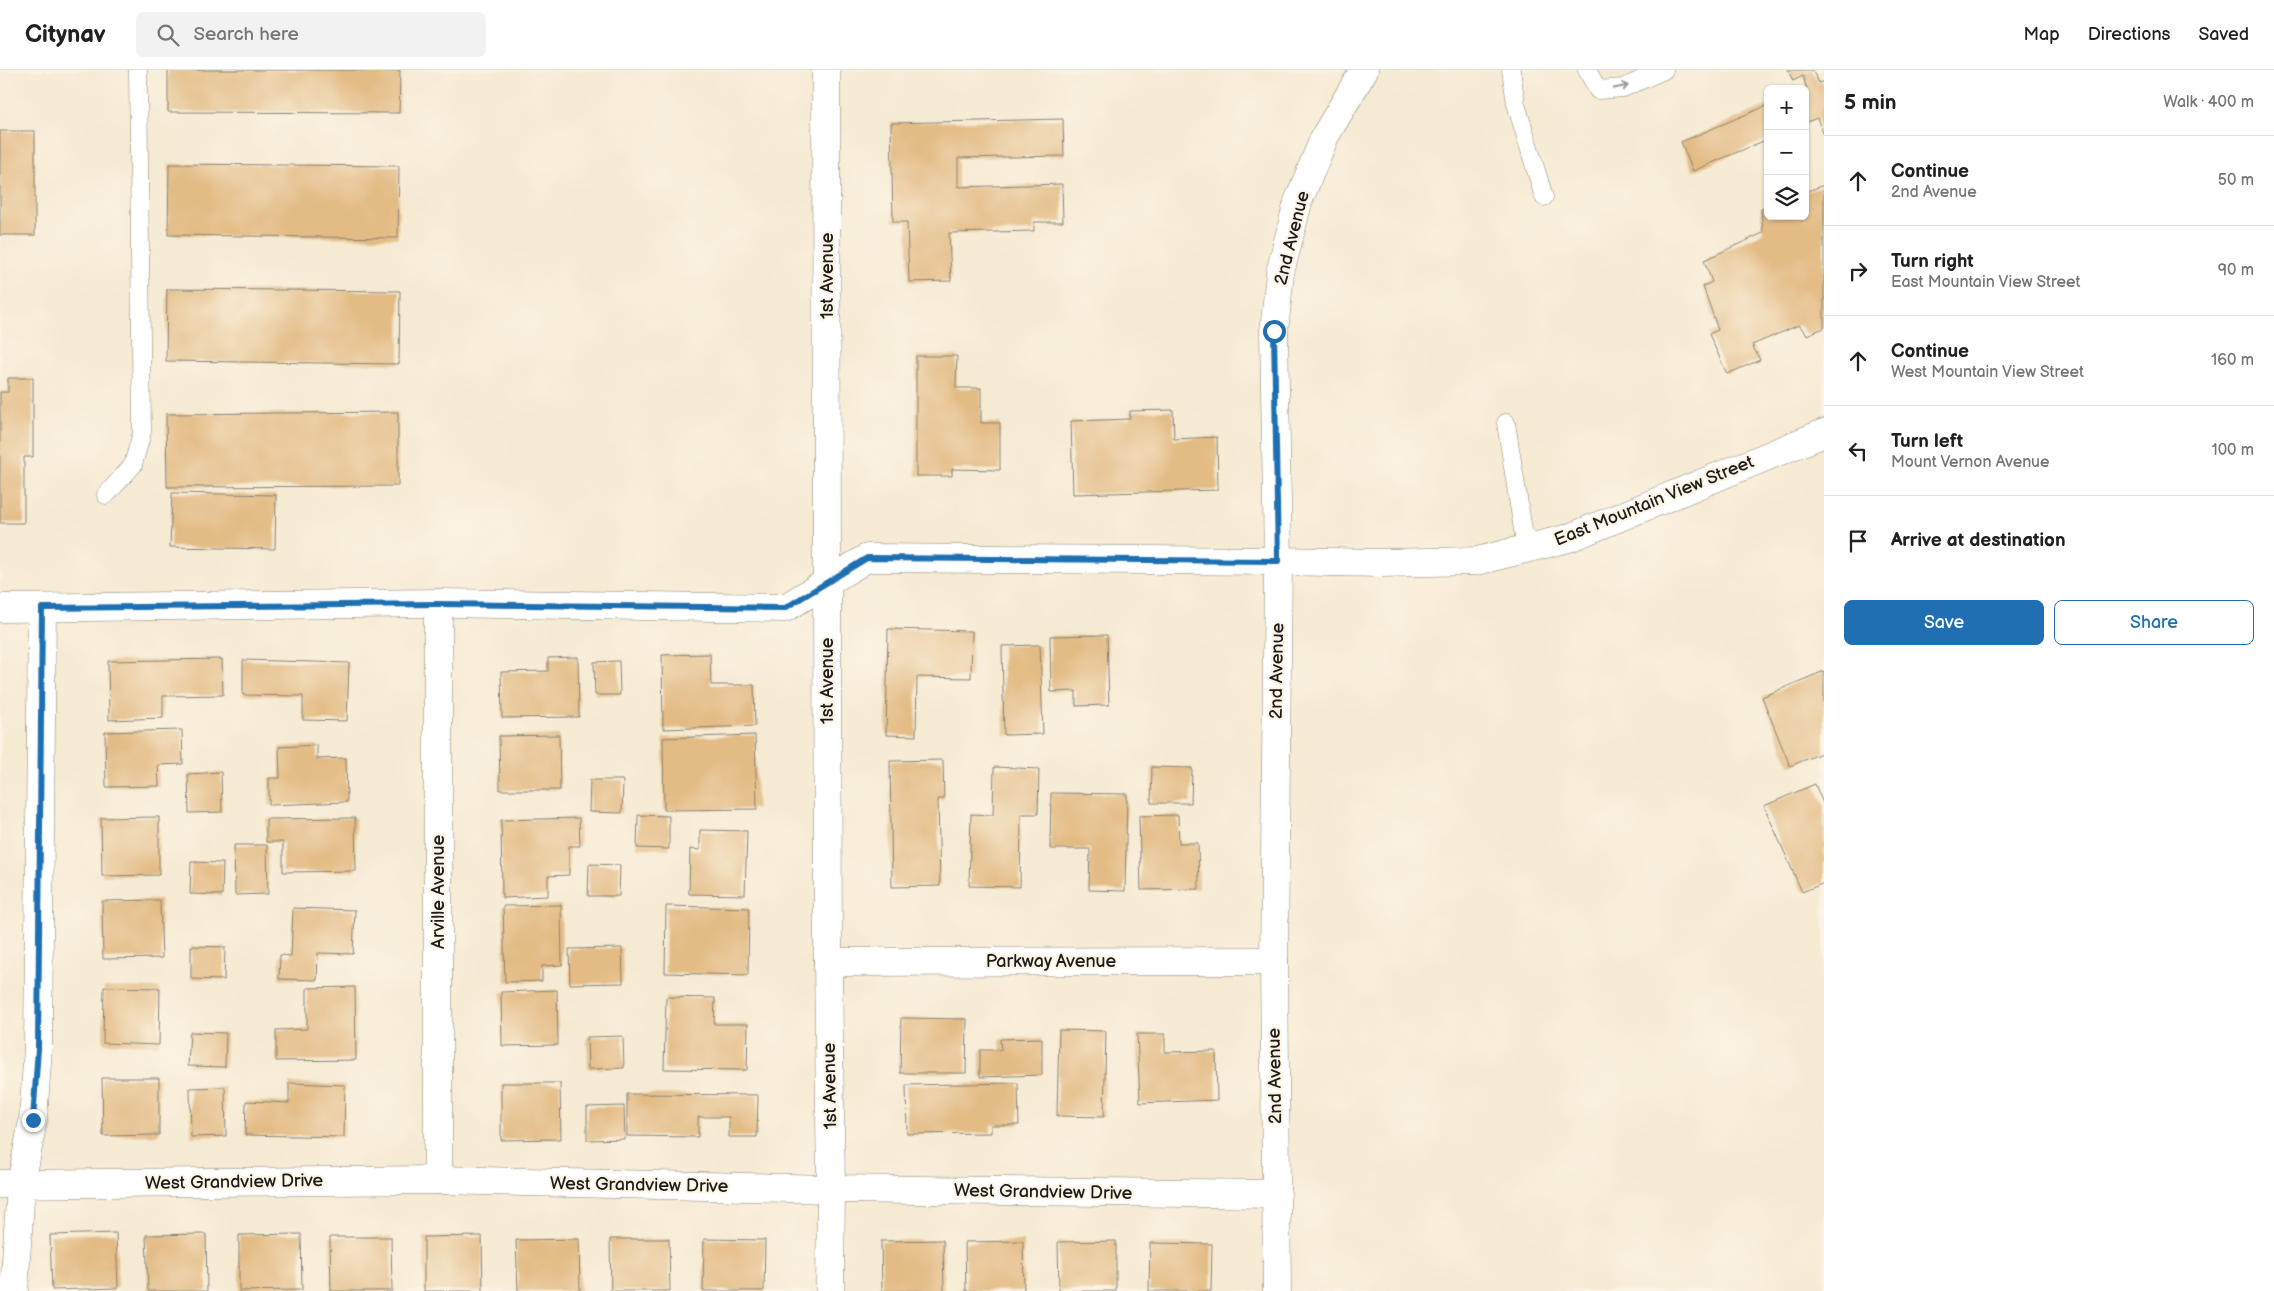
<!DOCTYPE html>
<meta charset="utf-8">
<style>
:root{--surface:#fff;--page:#f2f2f2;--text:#202124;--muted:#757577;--line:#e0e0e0;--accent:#1f6fb2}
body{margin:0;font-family:"Balsamiq Sans",sans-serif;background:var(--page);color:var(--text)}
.controls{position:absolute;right:15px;top:15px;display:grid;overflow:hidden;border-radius:8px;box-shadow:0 1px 4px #0004}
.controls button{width:45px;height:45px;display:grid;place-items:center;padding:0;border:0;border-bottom:1px solid var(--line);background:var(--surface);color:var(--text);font:25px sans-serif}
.stop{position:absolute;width:15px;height:15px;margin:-11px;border:4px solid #1f6fb2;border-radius:50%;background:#fff}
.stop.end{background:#1f6fb2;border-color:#fff;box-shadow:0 1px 5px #0008}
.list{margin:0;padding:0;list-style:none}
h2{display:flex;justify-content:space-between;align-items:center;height:65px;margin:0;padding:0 20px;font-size:21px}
h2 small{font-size:16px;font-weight:400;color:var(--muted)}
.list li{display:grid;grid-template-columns:32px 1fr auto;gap:15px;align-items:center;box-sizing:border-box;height:90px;padding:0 20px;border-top:1px solid var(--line)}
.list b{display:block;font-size:19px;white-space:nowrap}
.list p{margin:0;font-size:16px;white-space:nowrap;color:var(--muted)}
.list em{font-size:16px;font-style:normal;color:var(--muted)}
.actions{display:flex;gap:10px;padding:15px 20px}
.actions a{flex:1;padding:11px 0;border:1px solid var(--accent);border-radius:8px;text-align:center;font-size:18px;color:var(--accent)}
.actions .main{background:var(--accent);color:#fff}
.icon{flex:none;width:28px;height:28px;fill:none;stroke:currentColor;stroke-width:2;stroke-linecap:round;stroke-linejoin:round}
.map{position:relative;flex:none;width:1824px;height:1221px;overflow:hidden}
header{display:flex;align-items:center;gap:30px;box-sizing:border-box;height:70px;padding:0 25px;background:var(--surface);border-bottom:1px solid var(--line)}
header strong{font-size:24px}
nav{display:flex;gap:28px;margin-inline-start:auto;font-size:18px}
.search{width:350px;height:45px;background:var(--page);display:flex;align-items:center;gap:12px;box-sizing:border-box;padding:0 18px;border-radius:8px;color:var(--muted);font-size:19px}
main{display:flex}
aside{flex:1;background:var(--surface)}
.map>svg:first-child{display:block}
.building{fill:#e3bb84}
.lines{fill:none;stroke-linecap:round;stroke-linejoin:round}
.service-casing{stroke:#888377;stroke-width:19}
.minor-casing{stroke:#888377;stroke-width:29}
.tertiary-casing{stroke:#888377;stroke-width:29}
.service{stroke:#fff;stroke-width:18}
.minor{stroke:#fff;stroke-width:28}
.tertiary{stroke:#fff;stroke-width:28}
.oneway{stroke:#999}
.route{stroke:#1f6fb2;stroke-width:6}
.labels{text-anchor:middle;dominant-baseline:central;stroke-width:4.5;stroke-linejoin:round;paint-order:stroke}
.street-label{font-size:18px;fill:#1c1c1c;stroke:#fcf5e5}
</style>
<header>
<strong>Citynav</strong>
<div class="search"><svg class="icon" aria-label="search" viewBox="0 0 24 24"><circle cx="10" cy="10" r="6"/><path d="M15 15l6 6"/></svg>Search here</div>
<nav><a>Map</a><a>Directions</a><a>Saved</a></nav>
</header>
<main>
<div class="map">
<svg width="1824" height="1221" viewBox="0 0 1824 1221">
<rect width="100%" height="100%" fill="#fcf5e5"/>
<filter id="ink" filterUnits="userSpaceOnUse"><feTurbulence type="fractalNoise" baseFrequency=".02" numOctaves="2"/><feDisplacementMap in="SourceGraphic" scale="10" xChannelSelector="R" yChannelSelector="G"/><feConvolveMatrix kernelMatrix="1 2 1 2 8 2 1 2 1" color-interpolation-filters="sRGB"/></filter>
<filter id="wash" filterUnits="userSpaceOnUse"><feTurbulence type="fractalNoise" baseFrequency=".0096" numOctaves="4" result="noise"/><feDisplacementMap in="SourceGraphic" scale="20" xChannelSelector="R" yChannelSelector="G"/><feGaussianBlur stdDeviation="1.12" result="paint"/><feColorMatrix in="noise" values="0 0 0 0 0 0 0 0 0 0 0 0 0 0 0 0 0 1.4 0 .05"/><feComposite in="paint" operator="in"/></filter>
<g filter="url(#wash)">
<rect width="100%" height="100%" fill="#f5ead2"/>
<g id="blocks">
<g class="building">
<path d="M168 0H400L399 43 168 42Z"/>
<path d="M1788 0H1812L1819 13 1824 11V65L1817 48 1805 53V19H1807L1803 6 1793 11Z"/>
<path d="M1768 35V69L1693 101 1681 72Z"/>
<path d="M1063 49 1064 86 958 88V117L1062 114 1063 152H1034V161L949 163 951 211 909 212 907 152H893L891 53Z"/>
<rect x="0" y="61" width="35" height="104"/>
<path d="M169 94 399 96 398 168 168 165Z"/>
<path d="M1824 115V258L1807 265 1799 255 1752 275 1760 290 1727 304 1709 264 1718 260 1703 216 1712 212 1704 190 1763 163 1761 139 1768 136V146H1805V122Z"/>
<path d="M167 219 400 221 399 294 166 291Z"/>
<path d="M916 286H957L956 318H981V353H1000V400L952 399V406H916Z"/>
<path d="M8 308H33V387H24V453H0V322H8Z"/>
<path d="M1173 340 1174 369 1217 367 1218 420 1073 424 1071 351 1130 349V341Z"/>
<path d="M398 342V416L167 417 166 344Z"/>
<path d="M172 423 276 425 275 479 170 477Z"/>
<path d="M888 559 972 561 971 608 917 607 916 666 886 665Z"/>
<path d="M1107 565 1109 635 1076 636V621L1051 622 1050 566Z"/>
<path d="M1040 575 1043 664 1004 665 1002 576Z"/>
<path d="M710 584 711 615H754L755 656 663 659 662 585Z"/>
<path d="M578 587 579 647 502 648 501 602 548 601V588Z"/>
<path d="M222 589 223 625 163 626V648L109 650 108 591Z"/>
<path d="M243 590 349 593 347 651 303 650V626L243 625Z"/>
<path d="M619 591 620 625H595L594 592Z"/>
<path d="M1824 601V682L1790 696 1762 627Z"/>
<path d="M182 660 183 694 158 695 159 716 106 717 105 662Z"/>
<path d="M559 665 560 720H500L499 666Z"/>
<path d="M755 665 757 739 664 740 663 668Z"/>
<path d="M317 675V689L346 688 347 732 269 735V708H280L279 677Z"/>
<path d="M943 690 944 729H938L940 816 892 817 890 691Z"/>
<path d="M994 697 1039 699 1038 744H1021L1020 817 969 816 971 744 993 745Z"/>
<path d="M1152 697 1192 698 1191 733H1151Z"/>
<path d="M221 702 222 742 189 743 188 704Z"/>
<path d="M590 710H623L622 743 589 742Z"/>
<path d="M1815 714 1824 736V813L1802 822 1764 736Z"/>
<path d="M1051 723 1127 724 1125 821 1089 820 1090 779H1050Z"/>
<path d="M638 745 669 746V779L637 778Z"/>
<path d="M1178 745 1179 773H1198L1199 819 1141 820 1139 746Z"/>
<path d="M159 747V805L102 806 101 748Z"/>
<path d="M355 748 356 801 283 802V772H266V749Z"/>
<path d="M579 748 580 776H569V805L548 806V826L502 828 501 750Z"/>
<path d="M700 760 747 761 745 825 689 824 690 779 700 780Z"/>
<path d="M234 775H267L268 824 235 825Z"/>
<path d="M191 792 223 793 222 825 190 824Z"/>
<path d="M589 794 620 795 619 826H588Z"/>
<path d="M160 830 162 888 103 889 102 831Z"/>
<path d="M561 835 562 895 542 896V911L505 912 503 836Z"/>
<path d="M666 836 749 838 748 905 665 903Z"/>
<path d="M293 838 355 840 353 884 318 883 317 910 279 909 280 885 291 886Z"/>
<path d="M191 876 225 877 224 910 191 909Z"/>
<path d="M622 878 623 913 570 914 569 879Z"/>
<path d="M104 917 160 918 159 975 103 973Z"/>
<path d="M355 917 356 990 276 991V960L307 959V918Z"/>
<path d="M557 920 558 975 502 976 501 922Z"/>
<path d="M666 927 715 928 714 954H748L747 1000 664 999Z"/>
<path d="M901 948 967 949 966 1003H900Z"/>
<path d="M1059 960 1106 961 1104 1047 1057 1046Z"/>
<path d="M190 962 226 963 225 997 188 996Z"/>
<path d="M1137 964H1165V982L1216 981 1217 1030 1140 1033Z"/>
<path d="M623 966 624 998 588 999 587 967Z"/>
<path d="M1042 968V1005L980 1007V980H1001L1000 969Z"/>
<path d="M102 1008H159V1065L103 1066Z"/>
<path d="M289 1013 345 1015 344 1067 245 1065 246 1031 289 1033Z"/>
<path d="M501 1013H560L561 1069 501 1070Z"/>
<path d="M1018 1013 1019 1055H991V1063L907 1064 906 1015Z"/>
<path d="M225 1017 226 1066 191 1067 190 1018Z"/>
<path d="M627 1024 758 1025 757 1067H729V1047H698V1067L627 1066Z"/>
<path d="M624 1036 625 1069 587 1070V1037Z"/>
<path d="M116 1163 118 1218 52 1220 50 1165Z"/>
<path d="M206 1164 207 1221H148L146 1165Z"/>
<path d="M301 1164 302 1220 239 1221V1165Z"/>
<path d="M482 1166 483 1221H424V1167Z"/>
<path d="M330 1167H391L392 1221H331Z"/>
<path d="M579 1169 580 1221H518L516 1170Z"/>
<path d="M610 1169H669L670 1221H611Z"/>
<path d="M704 1169 765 1170 764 1221H703Z"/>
<path d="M943 1170 944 1221H882L881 1171Z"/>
<path d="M1023 1171 1024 1221H966L965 1172Z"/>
<path d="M1116 1171V1221H1059L1058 1172Z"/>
<path d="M1150 1173 1212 1174 1211 1221H1149Z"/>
</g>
</g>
</g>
<g filter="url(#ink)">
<use href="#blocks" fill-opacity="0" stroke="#888377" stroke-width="1"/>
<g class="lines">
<defs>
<g id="service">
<path d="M1511 0 1516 34 1544 127"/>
<path d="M1587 0 1598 20 1623 18 1664 0"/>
<path d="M1506 353 1526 479"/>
<path d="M106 425 133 395 142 362 138 0"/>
</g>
<g id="minor">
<path d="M827 512 828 892 831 1119 830 1221"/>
<path d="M438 533V1110"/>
<path d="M828 892 1274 891"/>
<path d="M0 1114 438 1110 831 1119 1277 1124"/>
<path d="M14 1221 21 1115 33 1050 38 978 42 538"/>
<path d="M1277 1221 1274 891 1278 491 1274 261 1280 203 1298 132 1325 66 1364 0"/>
</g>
<g id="tertiary">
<path d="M826 0 827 512"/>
<path d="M0 538 438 533 785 538 867 488 1278 491 1381 493 1477 491 1569 468 1824 363"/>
</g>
</defs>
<use href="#service" class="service-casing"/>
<use href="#minor" class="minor-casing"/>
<use href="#tertiary" class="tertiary-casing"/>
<use href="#service" class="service"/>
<use href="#minor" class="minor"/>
<use href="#tertiary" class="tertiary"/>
</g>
<defs><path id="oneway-shaft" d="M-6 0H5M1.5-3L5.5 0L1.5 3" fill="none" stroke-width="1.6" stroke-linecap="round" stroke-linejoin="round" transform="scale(1.25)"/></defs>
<use class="oneway" href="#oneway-shaft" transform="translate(1621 17) rotate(-12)"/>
</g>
<g class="lines" filter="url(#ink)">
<path class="route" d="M33 1050 38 978 42 538 438 534 785 538 867 488 1278 491 1274 261"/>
</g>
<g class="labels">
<g class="street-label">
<text transform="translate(1292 168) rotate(-76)">2nd Avenue</text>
<text transform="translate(827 206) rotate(-90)">1st Avenue</text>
<text transform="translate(1654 431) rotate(-22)">East Mountain View Street</text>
<text transform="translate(1277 601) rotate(-89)">2nd Avenue</text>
<text transform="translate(827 611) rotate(-90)">1st Avenue</text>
<text transform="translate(438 822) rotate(-90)">Arville Avenue</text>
<text x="1051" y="891">Parkway Avenue</text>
<text transform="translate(1275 1006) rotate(-91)">2nd Avenue</text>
<text transform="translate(830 1016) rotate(-91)">1st Avenue</text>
<text transform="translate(234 1112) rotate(-1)">West Grandview Drive</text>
<text transform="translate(639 1115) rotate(1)">West Grandview Drive</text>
<text transform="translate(1043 1122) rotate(1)">West Grandview Drive</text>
</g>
</g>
</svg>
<div class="controls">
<button>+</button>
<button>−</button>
<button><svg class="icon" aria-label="layers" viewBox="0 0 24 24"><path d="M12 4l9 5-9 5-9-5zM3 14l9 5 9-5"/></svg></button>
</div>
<div class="stop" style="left:1274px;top:261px"></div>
<div class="stop end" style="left:33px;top:1050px"></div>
</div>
<aside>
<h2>5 min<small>Walk · 400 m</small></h2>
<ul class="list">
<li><svg class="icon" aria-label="ahead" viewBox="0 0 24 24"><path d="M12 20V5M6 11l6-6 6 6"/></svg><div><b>Continue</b><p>2nd Avenue</p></div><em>50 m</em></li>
<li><svg class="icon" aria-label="right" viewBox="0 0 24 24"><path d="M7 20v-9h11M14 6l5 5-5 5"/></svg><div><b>Turn right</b><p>East Mountain View Street</p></div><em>90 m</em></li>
<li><svg class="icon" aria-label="ahead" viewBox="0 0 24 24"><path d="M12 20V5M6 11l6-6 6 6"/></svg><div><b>Continue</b><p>West Mountain View Street</p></div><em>160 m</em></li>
<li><svg class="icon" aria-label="left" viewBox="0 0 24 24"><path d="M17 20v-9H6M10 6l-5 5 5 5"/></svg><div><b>Turn left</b><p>Mount Vernon Avenue</p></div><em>100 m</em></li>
<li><svg class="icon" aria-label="arrive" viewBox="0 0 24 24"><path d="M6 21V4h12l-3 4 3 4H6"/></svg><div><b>Arrive at destination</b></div></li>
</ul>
<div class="actions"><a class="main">Save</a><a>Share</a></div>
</aside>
</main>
